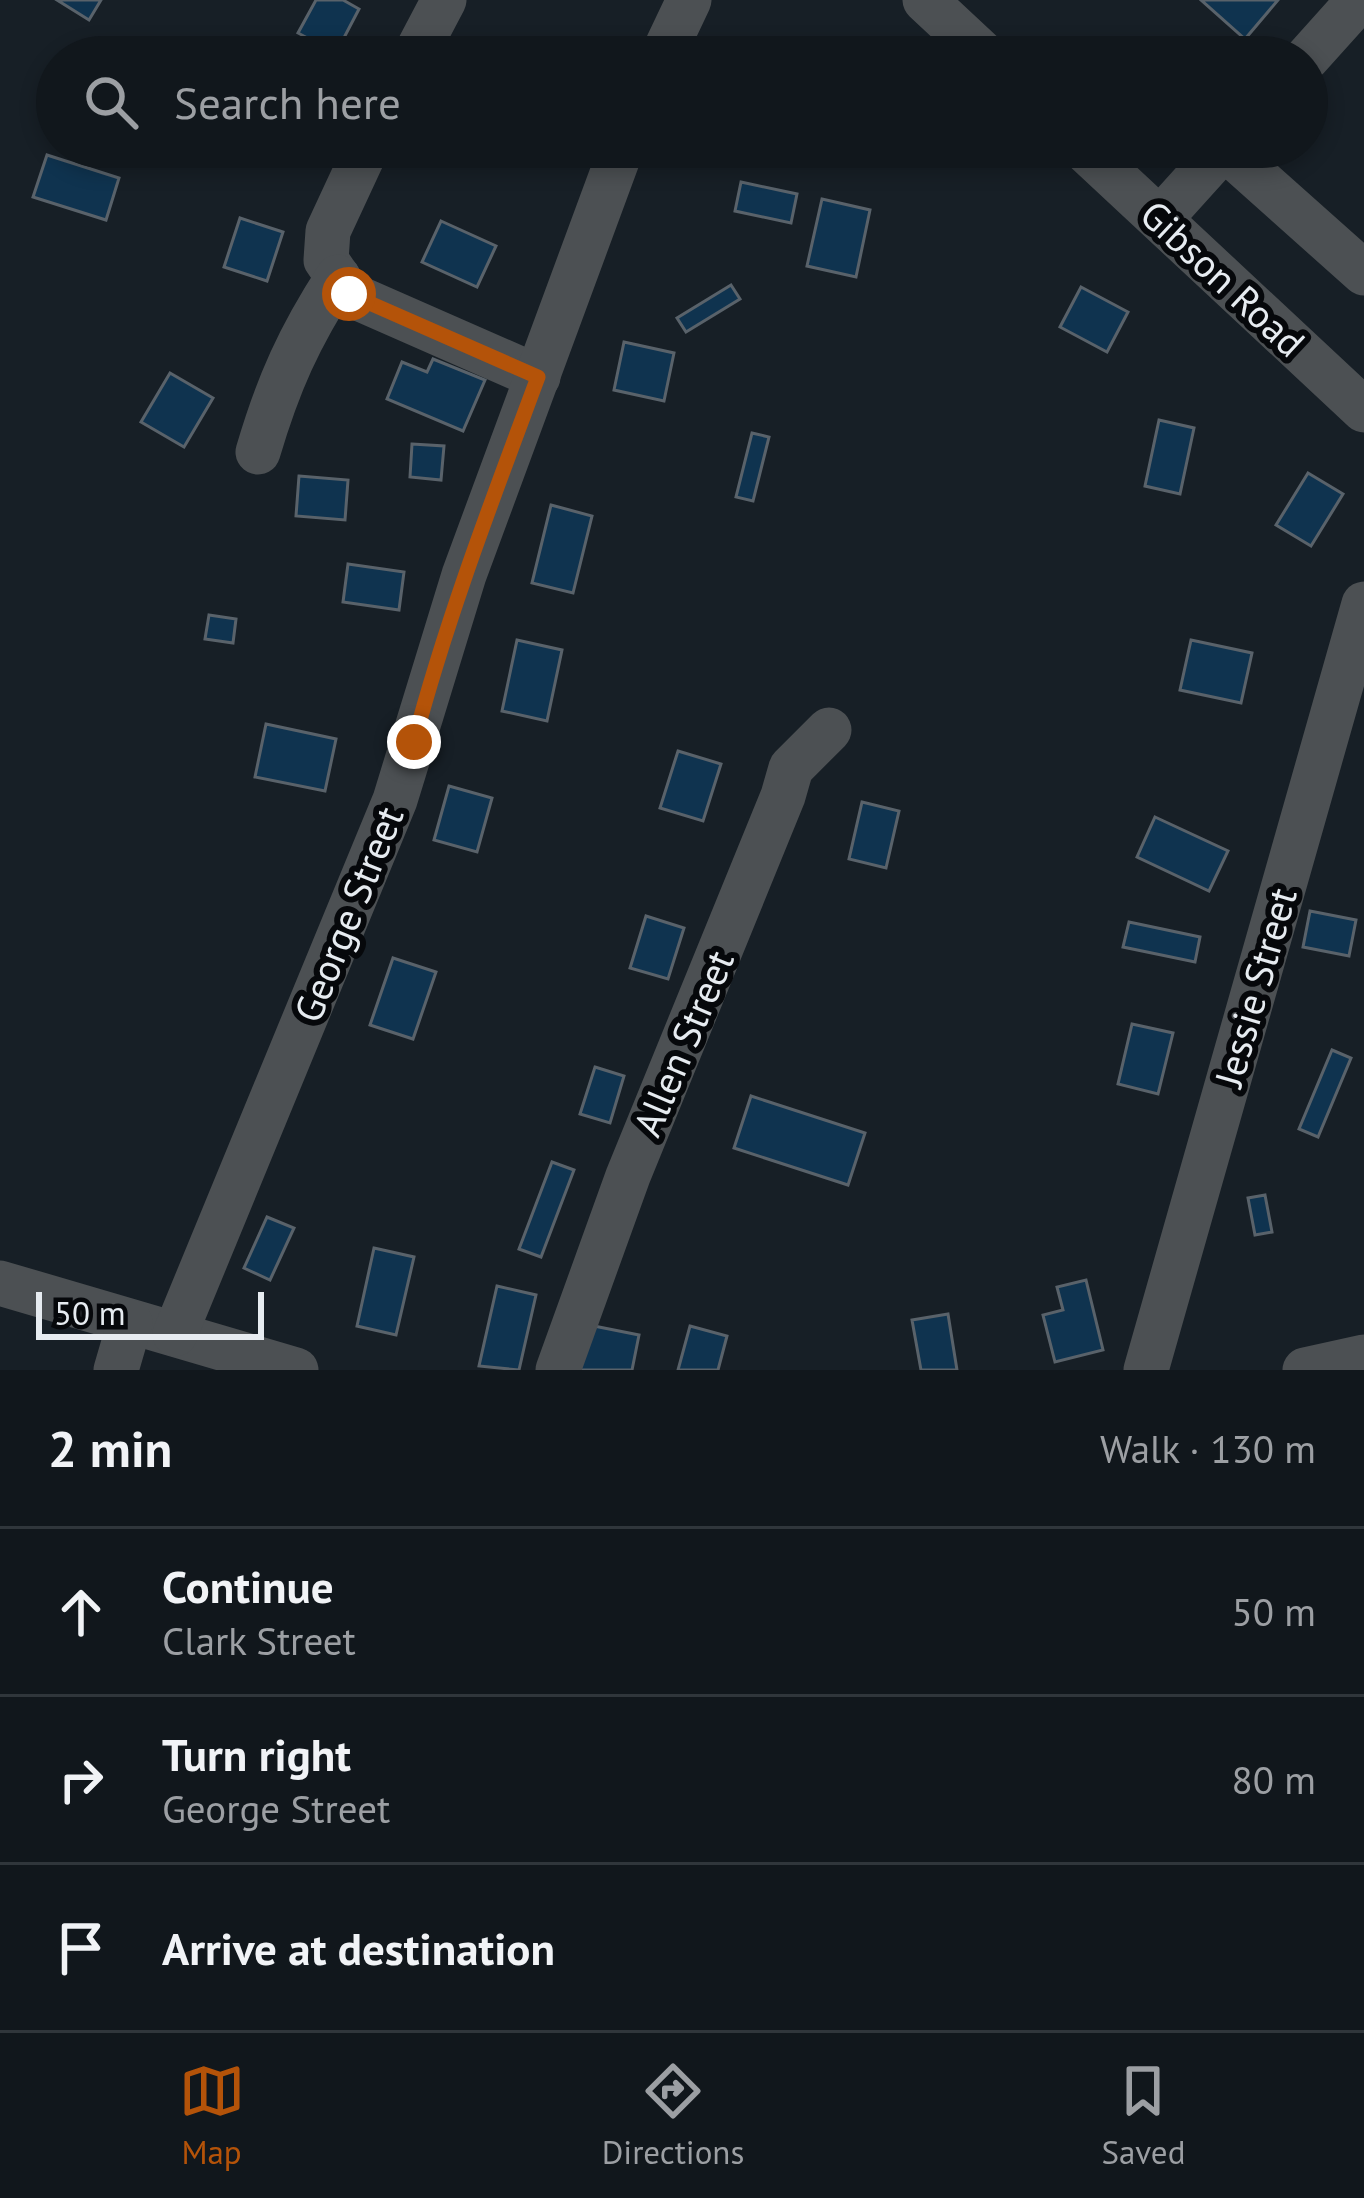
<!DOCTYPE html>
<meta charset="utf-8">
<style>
:root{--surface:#11171c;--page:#1e2429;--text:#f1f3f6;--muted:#9c9fa3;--line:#30363b;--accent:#b45309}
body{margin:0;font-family:"PT Sans",sans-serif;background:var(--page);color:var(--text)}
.scale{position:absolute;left:36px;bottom:30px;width:228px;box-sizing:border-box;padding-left:12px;border:6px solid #e6ebf0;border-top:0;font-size:33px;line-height:42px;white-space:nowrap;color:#e6ebf0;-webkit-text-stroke:9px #06080b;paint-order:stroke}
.stop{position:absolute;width:36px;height:36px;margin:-27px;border:9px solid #b45309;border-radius:50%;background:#fff}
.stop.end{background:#b45309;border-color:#fff;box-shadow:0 3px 12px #0008}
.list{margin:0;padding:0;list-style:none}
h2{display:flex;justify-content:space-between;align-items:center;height:156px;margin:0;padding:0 48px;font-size:51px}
h2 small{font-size:39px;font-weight:400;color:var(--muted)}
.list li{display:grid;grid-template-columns:78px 1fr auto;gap:36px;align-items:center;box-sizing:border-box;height:168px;padding:0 48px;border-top:3px solid var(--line)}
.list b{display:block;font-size:45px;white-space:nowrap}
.list p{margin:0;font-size:39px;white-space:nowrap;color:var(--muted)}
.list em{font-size:39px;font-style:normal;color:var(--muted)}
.icon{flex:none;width:66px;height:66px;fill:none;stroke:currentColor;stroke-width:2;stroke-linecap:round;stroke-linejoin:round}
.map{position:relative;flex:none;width:1364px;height:1370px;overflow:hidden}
.search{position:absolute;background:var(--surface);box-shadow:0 6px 18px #0003;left:36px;right:36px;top:36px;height:132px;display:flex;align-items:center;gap:30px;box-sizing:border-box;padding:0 42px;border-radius:66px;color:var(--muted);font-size:45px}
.sheet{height:660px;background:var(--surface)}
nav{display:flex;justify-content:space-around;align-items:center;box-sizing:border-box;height:168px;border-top:3px solid var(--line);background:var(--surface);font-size:33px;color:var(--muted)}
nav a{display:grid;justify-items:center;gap:6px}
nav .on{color:var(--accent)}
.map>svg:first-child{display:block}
.building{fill:#0f334f;stroke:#59626a;stroke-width:3}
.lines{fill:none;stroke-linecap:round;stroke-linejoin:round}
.minor{stroke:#4c5053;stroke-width:45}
.route{stroke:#b45309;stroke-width:15}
.labels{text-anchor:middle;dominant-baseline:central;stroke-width:12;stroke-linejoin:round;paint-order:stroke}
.street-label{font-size:39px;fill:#e6ebf0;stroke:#06080b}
</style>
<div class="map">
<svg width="1364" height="1370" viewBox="0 0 1364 1370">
<rect width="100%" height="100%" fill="#171f26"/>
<g class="building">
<path d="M57 0H101L89 20Z"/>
<path d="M316 0H343L359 9 336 53 298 33Z"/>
<path d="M1201 0H1278L1245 39Z"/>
<path d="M47 155 119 178 106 220 33 197Z"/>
<path d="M741 182 797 194 791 223 735 211Z"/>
<path d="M822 199 870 210 856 277 807 266Z"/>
<path d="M240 218 283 232 267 281 224 267Z"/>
<path d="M441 221 496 246 477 287 422 262Z"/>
<path d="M731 285 740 299 686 332 677 318Z"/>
<path d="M1081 287 1128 312 1107 352 1060 327Z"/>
<path d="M624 342 674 353 664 401 614 390Z"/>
<path d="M433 359 485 380 463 431 387 399 402 362 427 372Z"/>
<path d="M170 373 213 398 184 447 141 422Z"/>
<path d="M1159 420 1194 428 1180 494 1145 486Z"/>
<path d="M752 433 769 437 753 501 736 497Z"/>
<path d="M412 444 444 446 441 480 410 477Z"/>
<path d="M1308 473 1343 494 1311 546 1276 525Z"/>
<path d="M299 476 348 480 345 520 296 516Z"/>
<path d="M551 505 592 516 573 593 532 583Z"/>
<path d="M348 564 404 572 399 610 343 602Z"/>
<path d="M209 615 236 619 233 643 205 639Z"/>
<path d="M517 640 562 650 547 721 502 711Z"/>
<path d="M1191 640 1252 653 1241 703 1180 690Z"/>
<path d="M266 724 336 739 325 791 255 777Z"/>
<path d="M678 751 721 764 703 821 660 808Z"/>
<path d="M449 786 492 798 477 852 434 840Z"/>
<path d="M862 802 899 811 886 868 849 859Z"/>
<path d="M1155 817 1228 851 1209 891 1137 857Z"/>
<path d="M1310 911 1356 920 1349 956 1303 947Z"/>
<path d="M646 916 684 928 668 979 630 968Z"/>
<path d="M1129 922 1200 937 1195 962 1123 947Z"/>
<path d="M393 958 436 972 413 1039 370 1025Z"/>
<path d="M1132 1024 1173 1033 1158 1094 1118 1084Z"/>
<path d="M1332 1050 1351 1058 1318 1137 1299 1129Z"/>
<path d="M595 1067 624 1076 610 1123 580 1114Z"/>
<path d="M751 1096 865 1133 848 1185 734 1148Z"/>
<path d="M552 1162 574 1170 541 1257 519 1249Z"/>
<path d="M1265 1195 1272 1232 1255 1235 1248 1198Z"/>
<path d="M267 1217 294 1228 270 1280 244 1268Z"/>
<path d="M374 1248 414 1257 396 1335 357 1326Z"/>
<path d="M1086 1280 1103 1350 1055 1362 1043 1315 1063 1310 1057 1287Z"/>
<path d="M497 1286 536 1295 519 1370 479 1366Z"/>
<path d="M948 1314 957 1370H921L912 1320Z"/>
<path d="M589 1325 639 1335 632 1370H580Z"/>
<path d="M690 1326 727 1336 718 1370H678Z"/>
</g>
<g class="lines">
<g class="minor">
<path d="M925 0 986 57"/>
<path d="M414 57 444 0"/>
<path d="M662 57 689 0"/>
<path d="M1307 58 1359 0"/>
<path d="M367 147 328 231 326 260 349 294 538 377"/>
<path d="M1082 147 1364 410"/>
<path d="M1224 148 1364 273"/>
<path d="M1160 219 1225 147"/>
<path d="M258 452C278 384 299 337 338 277"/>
<path d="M0 1283 296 1370"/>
<path d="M175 1334 395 800 464 575 622 147"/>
<path d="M116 1370 130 1322"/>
<path d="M558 1370 628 1176 783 796 791 768 829 730"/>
<path d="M1146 1370 1364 604"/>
<path d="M1305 1370 1364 1357"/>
</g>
</g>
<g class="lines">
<path class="route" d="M349 294 538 377C493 498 447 617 414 742"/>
</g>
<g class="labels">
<g class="street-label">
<text transform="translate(1223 278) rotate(43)">Gibson Road</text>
<text transform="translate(348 914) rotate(-68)">George Street</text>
<text transform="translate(1255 987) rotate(-74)">Jessie Street</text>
<text transform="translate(683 1043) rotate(-67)">Allen Street</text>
</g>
</g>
</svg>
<div class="scale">50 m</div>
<div class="stop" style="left:349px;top:294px"></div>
<div class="stop end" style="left:414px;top:742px"></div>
<div class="search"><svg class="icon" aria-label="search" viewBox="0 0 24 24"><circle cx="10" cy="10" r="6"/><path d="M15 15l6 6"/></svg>Search here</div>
</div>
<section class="sheet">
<h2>2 min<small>Walk · 130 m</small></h2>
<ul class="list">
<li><svg class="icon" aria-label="ahead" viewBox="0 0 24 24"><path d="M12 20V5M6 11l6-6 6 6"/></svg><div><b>Continue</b><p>Clark Street</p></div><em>50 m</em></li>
<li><svg class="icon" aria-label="right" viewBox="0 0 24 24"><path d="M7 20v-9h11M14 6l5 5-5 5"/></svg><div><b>Turn right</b><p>George Street</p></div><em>80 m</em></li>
<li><svg class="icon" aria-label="arrive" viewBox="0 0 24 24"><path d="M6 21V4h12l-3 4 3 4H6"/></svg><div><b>Arrive at destination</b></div></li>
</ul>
</section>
<nav>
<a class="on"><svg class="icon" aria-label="map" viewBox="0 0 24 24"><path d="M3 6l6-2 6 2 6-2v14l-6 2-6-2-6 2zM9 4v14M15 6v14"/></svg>Map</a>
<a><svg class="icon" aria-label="directions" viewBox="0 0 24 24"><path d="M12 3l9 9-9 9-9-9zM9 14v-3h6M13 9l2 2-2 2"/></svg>Directions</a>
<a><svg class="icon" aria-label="saved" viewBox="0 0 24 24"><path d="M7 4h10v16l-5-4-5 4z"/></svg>Saved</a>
</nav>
